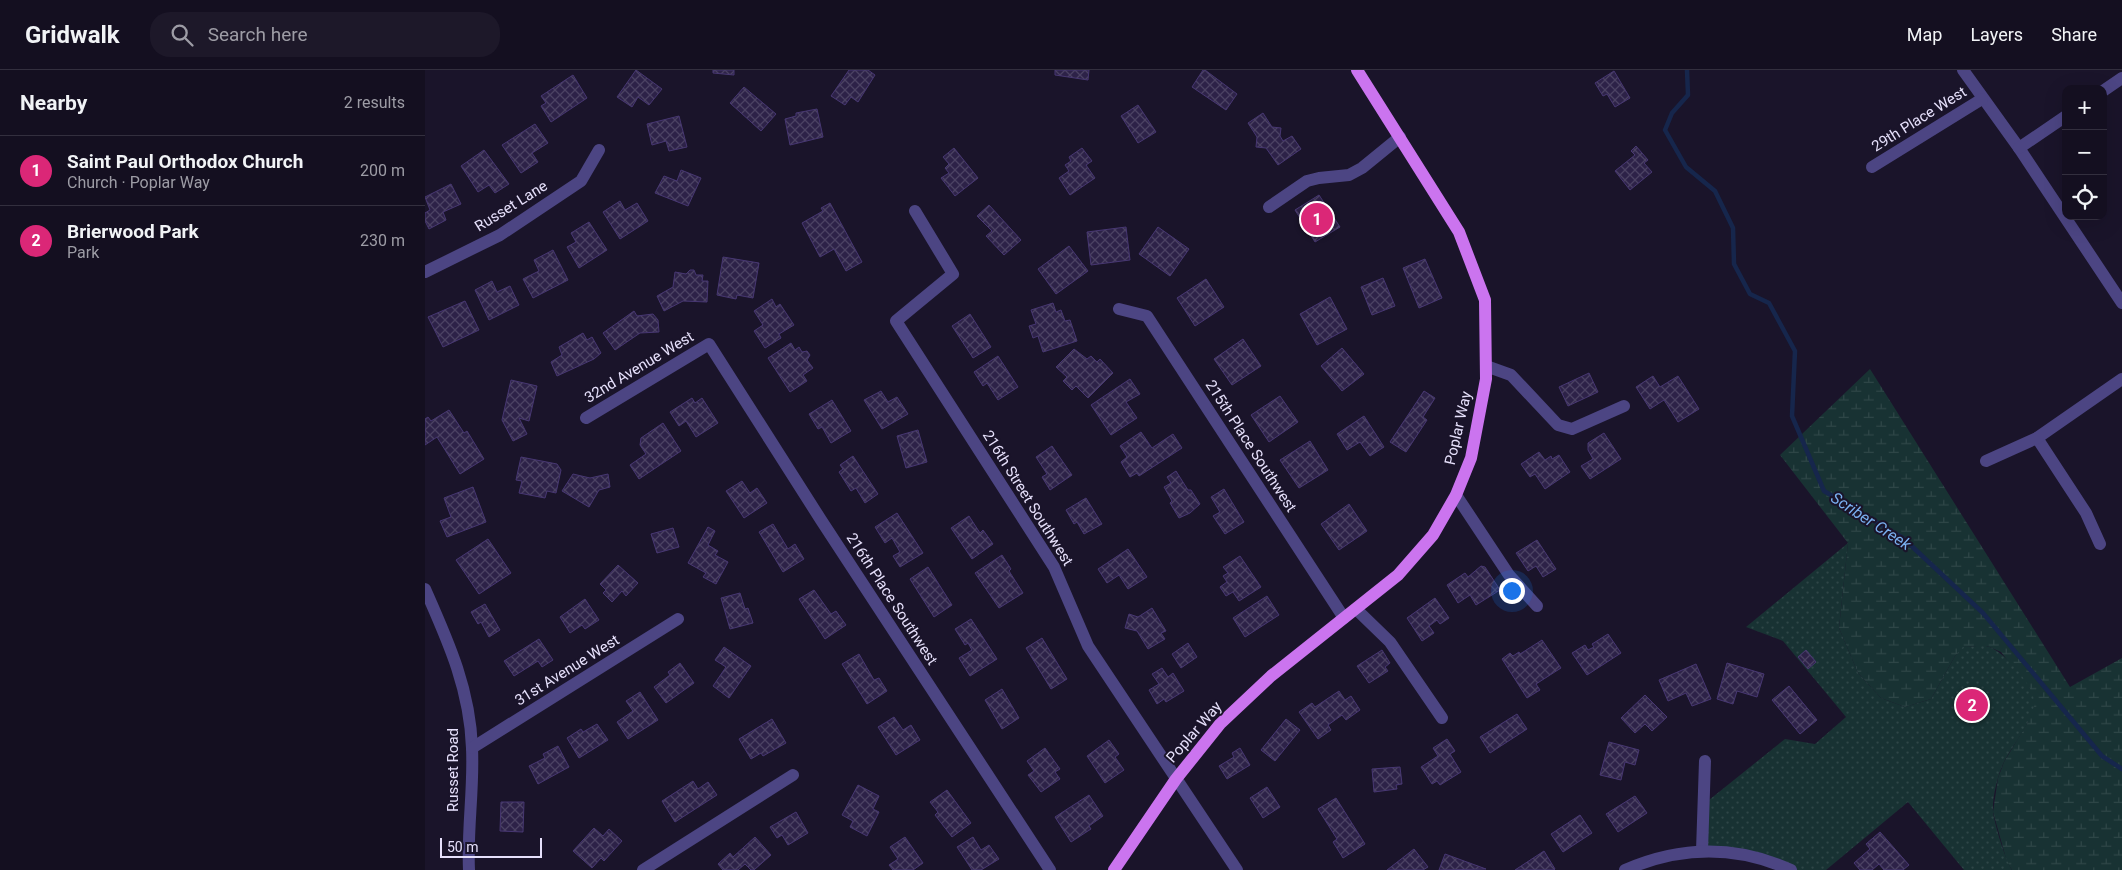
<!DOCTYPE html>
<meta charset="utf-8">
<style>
:root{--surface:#140f20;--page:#1d1829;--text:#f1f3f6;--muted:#9d9ca5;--line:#332f3e;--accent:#db2777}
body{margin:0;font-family:Roboto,sans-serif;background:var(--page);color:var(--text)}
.controls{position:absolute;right:15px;top:15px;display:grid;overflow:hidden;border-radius:10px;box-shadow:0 5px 20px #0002}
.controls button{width:45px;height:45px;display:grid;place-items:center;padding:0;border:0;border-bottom:1px solid var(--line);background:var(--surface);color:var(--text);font:25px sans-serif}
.scale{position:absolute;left:15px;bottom:12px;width:102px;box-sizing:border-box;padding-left:5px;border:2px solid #e6e0fb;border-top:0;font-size:14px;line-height:18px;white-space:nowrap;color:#e6e0fb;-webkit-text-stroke:4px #1a142a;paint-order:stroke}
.you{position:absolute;left:1086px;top:520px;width:18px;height:18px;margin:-12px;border:4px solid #fff;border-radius:50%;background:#1a73e8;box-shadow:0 0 0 8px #1a73e833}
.badge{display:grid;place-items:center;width:32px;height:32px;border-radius:50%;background:var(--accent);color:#fff;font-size:16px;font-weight:700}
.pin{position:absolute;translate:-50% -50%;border:2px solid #fff;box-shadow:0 1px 5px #0006}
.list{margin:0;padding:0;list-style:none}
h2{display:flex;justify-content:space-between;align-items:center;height:65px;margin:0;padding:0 20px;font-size:21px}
h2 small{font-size:16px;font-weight:400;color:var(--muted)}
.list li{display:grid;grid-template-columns:32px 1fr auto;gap:15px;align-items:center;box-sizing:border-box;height:70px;padding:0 20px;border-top:1px solid var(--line)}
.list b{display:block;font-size:19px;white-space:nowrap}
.list p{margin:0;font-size:16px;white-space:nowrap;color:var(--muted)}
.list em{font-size:16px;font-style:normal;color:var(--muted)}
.icon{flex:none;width:28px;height:28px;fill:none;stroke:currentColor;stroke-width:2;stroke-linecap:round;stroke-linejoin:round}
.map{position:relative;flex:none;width:1697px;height:800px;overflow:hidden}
header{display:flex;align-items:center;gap:30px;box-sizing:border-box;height:70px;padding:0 25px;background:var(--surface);border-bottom:1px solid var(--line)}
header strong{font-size:24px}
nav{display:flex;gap:28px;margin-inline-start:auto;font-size:18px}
.search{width:350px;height:45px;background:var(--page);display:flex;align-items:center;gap:12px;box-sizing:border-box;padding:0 18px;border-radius:20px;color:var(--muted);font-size:19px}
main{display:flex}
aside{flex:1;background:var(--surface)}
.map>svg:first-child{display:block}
.wetland{fill:url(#wetland-marsh)}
.park{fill:url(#park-dots)}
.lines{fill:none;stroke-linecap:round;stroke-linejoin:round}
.stream{stroke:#16264c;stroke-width:4.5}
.building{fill:url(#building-cross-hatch);stroke:#473772}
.minor{stroke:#4c4583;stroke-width:12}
.major{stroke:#cb74ef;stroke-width:12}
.labels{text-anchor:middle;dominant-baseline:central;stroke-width:4;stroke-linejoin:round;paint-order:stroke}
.street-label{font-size:15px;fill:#e6e0fb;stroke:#1a142a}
.water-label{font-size:16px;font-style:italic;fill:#7ab0f0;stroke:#1a142a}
</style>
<header>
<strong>Gridwalk</strong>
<div class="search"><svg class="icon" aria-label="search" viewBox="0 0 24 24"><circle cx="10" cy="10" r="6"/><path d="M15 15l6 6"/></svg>Search here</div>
<nav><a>Map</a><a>Layers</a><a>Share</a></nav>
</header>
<main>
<aside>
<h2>Nearby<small>2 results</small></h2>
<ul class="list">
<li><span class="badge">1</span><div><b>Saint Paul Orthodox Church</b><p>Church · Poplar Way</p></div><em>200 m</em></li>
<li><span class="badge">2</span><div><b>Brierwood Park</b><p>Park</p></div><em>230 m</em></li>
</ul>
</aside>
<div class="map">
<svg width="1697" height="800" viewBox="0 0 1697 800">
<defs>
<pattern id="wetland-marsh" width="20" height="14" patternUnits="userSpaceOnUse" patternTransform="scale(1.25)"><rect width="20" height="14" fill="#183233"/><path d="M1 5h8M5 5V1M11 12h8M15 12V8" fill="none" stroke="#2e4647"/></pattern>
<pattern id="park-dots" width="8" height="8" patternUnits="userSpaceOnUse" patternTransform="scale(1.25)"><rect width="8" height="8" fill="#183233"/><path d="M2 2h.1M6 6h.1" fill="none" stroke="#2e4647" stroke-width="1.8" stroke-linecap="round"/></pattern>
<pattern id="building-cross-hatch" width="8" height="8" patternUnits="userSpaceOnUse" patternTransform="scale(1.25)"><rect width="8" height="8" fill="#2d2248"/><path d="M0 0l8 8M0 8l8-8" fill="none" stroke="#4b4263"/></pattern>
</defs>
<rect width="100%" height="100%" fill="#1a142a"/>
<path class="wetland" d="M1445 299 1645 617 1697 588V800H1587L1582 792 1568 742 1573 708 1579 692 1603 652 1605 619 1576 582 1562 576 1539 577 1530 586 1506 629 1480 637 1456 628 1433 603 1414 558 1423 473 1355 385Z"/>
<path class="park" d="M1423 473 1414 558 1433 603 1456 628 1480 637 1506 629 1530 586 1538 577C1546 577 1554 575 1561 576 1578 579 1613 619 1609 636 1604 656 1590 672 1580 690 1573 703 1567 728 1568 742 1570 755 1580 789 1587 800H1539L1483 732 1401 800H1366L1277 781 1279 734 1360 669 1390 674 1421 647 1358 571 1321 557Z"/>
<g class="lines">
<path class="stream" d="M1262 0 1263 25 1247 43 1240 60 1261 97 1290 121 1308 158 1309 194 1325 224 1344 233 1370 281 1367 346 1399 421 1478 468 1558 543 1677 686 1697 699"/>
</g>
<g class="building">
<path d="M211 0 237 19 224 35 213 27 207 37 192 27Z"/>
<path d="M288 0H309V5L288 3Z"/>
<path d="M424 0H443L450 5 433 32 426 27 420 35 406 26Z"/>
<path d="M630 0H664L663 10 630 5Z"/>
<path d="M778 0H780L812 24 801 40 767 17Z"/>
<path d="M1189 1 1205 28 1190 37 1182 24 1178 26 1170 13Z"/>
<path d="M148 5 162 28 126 52 116 36 121 33 116 26Z"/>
<path d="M319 17 351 44 336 61 305 33Z"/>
<path d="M713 35 731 62 713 73 696 46Z"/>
<path d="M392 39 398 67 365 75 360 49 371 46V43Z"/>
<path d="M838 43 847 57 856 58 855 66 858 71 867 66 876 79 853 95 841 78 831 77 832 67 823 53Z"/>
<path d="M254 46 262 77 244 81 241 71 227 75 222 54Z"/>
<path d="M110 54 123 73 107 83 113 92 96 103 77 75Z"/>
<path d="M1211 76 1223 90 1219 93 1227 102 1205 120 1190 101 1210 85 1206 81Z"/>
<path d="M529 78 553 108 530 126 516 108 524 103 520 98 524 94 518 87Z"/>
<path d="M657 78 667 91 661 95 670 108 645 125 634 108 644 101 640 95 646 91 644 87Z"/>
<path d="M59 80 84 114 70 123 64 115 53 122 36 96Z"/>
<path d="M256 100 276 108 263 136 230 123 239 106 252 111Z"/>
<path d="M26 114 36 134 18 142 21 150 4 159 0 151V143L5 140 0 127Z"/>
<path d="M894 125 915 157 890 172 870 140Z"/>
<path d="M195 131 200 140 212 133 223 151 195 169 178 142Z"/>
<path d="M405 133 437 192 421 201 409 179 395 187 377 153 398 141 396 138Z"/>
<path d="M564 135 596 170 579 185 561 166 567 161 552 146Z"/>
<path d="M164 152 182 180 154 198 142 177 151 172 146 163Z"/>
<path d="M701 157 705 190 666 195 662 162Z"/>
<path d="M733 157 764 179 745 206 714 184Z"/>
<path d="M644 176 663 201 631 224 613 199Z"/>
<path d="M128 180 143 210 108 228 98 209 114 201 109 190Z"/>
<path d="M298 187 334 193 328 228 312 225 311 229 292 225Z"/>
<path d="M1000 189 1017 228 994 238 978 198Z"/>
<path d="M265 200H269L271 205H278L277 211H283L282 232 258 231 239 241 232 226 248 217 250 202 261 204Z"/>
<path d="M958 208 970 236 947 245 936 217Z"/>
<path d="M781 209 799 237 770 256 752 228Z"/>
<path d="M67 211 72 222 85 216 94 235 64 250 50 220Z"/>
<path d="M905 227 922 259 892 275 875 244Z"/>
<path d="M347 229 351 237 355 234 369 255 354 264 356 268 340 278 329 261 338 255 329 241Z"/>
<path d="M40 231 54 260 18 277 3 247Z"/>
<path d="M628 233 631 242 636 240 640 251 645 250 652 271 618 282 613 266 608 268 604 256 611 254 606 240Z"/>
<path d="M209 241 212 246 228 244 233 250 234 262 215 263 190 280 178 263Z"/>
<path d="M545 244 566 277 548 288 527 256Z"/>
<path d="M158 263 162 270 167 267 176 283 169 289 132 306 126 292 137 285 134 277Z"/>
<path d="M818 269 836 296 807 315 789 289Z"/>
<path d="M366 273 370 280 374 277 377 282 382 281 385 285 382 290 388 298 378 305 382 311 365 322 343 288Z"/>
<path d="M917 278 939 304 917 321 896 296Z"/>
<path d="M649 279 662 289 666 286 672 292 675 289 688 303 663 328 651 316 647 320 638 311 642 307 631 297Z"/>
<path d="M573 286 593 317 573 330 562 313 558 316 549 302Z"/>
<path d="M1164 303 1173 322 1143 336 1134 317Z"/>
<path d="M1228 306 1235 317 1253 306 1274 339 1253 352 1239 330 1225 339 1211 317Z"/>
<path d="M705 309 715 324 701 332 712 348 686 365 666 335Z"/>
<path d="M86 310 112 316 104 351 94 348 102 364 88 371 77 350Z"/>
<path d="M456 321 463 332 472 327 483 344 457 359 439 330Z"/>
<path d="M999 321 1010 328 998 347 1002 350 981 382 965 372Z"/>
<path d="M855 326 873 352 844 372 826 345Z"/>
<path d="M267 328 270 333 277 328 293 353 271 367 261 351 254 356 245 342Z"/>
<path d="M407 330 426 361 406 373 397 357 393 359 384 344Z"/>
<path d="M24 340 39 363 42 361 59 389 35 404 12 367 0 375V349L3 347 6 351Z"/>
<path d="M939 346 959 377 945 386 935 372 922 380 912 364Z"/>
<path d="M238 353 256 381 214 409 205 395 221 384 215 375 216 368Z"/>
<path d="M493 360 502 392 481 398 472 366Z"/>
<path d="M716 362 727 378 748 364 757 378 714 406 712 403 705 407 696 392 702 387 695 376Z"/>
<path d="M1179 363 1196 389 1165 409 1156 396 1168 389 1163 380V373Z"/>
<path d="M885 371 903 400 874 418 855 390Z"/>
<path d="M627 376 647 405 625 420 617 407 622 404 611 387Z"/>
<path d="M1114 382 1120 390 1126 386 1127 389 1134 385 1145 402 1120 419 1110 404 1105 407 1096 394Z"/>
<path d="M428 386 453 424 440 433 431 418 426 421 414 402 418 399 415 395Z"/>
<path d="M96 387 132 394 136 400 131 423 122 421 120 428 94 423 97 411 91 410Z"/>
<path d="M751 401 763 420H766L775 434 765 443 754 448 745 433 747 431 739 417 746 413 742 407Z"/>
<path d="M148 404 165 408 183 404 185 417 174 420 164 437 137 421Z"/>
<path d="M317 411 325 423 332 418 342 433 319 448 301 421Z"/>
<path d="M48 417 61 452 22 467 15 451 26 447 19 428Z"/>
<path d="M799 419 819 452 800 464 788 446 795 442 786 427Z"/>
<path d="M661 428 677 454 659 464 652 452 649 454 641 440Z"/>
<path d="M924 434 942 461 914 480 896 454Z"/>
<path d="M472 443 498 483 475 497 468 486 475 482 467 468 460 473 450 457Z"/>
<path d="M544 446 555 463 558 460 568 474 547 489 526 458Z"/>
<path d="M348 454 363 479 370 474 379 489 358 502 334 462Z"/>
<path d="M283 457 290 461 283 475 293 481 290 485 303 492 291 514 278 507 281 503 263 493Z"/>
<path d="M248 458 254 477 232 483 226 464Z"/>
<path d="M63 469 86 503 54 524 31 490Z"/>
<path d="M1112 470 1131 499 1118 507 1111 496 1103 501 1091 483Z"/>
<path d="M703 479 722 507 703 519 694 505 682 513 673 499Z"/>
<path d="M577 485 586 499 584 501 598 523 574 538 550 503Z"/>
<path d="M815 486 836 517 814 531 808 522 801 526 795 517 802 512 798 506 803 503 798 497Z"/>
<path d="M193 495 213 513 201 526 197 521 187 532 178 523 181 520 175 514Z"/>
<path d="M1056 496 1060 497 1075 520 1051 535 1045 525 1033 533 1022 515 1040 503 1043 507Z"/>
<path d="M503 497 527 535 509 547 485 509Z"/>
<path d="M389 520 406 544 411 541 421 555 400 569 374 529Z"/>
<path d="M315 523 320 539 323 538 328 553 305 559 296 528Z"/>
<path d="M842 526 854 545 820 567 808 548Z"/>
<path d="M1010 528 1024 548 1015 554 1012 550 1004 556 1009 563 997 571 982 548Z"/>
<path d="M160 529 174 550 160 559 157 555 145 563 135 547Z"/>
<path d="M60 534 75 560 64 567 56 552 53 554 46 542Z"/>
<path d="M727 538 741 561 736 563 740 569 723 579 712 561 700 558 704 544 713 547Z"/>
<path d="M546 549 572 589 545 606 534 588 547 580 543 573 540 575 530 559Z"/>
<path d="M1183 564 1196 583 1162 605 1147 583 1160 575 1163 580 1169 577 1167 574Z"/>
<path d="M617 568 642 609 626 619 601 578Z"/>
<path d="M114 569 128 590 117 597 113 591 89 606 79 591Z"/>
<path d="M1117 570 1136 598 1111 614 1115 620 1102 628 1077 589 1085 583 1088 586 1094 582 1095 584Z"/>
<path d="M763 573 772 587 756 598 747 584Z"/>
<path d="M299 577 326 596 304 628 288 616 301 597 290 590Z"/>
<path d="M957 580 965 593 960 597 963 601 944 613 932 596Z"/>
<path d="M1381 580 1391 592 1383 599 1373 587Z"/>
<path d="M434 584 449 610 454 608 462 621 442 634 417 594Z"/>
<path d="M255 593 269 613 241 633 229 617 245 605 243 602Z"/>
<path d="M1302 593 1339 604 1332 627 1312 621 1308 634 1292 629Z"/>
<path d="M1271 594 1286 629 1267 636 1261 623 1243 631 1234 610Z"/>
<path d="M737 598 743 607 748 603 759 621 741 632 739 629 732 634 724 620 734 614 727 604Z"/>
<path d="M1364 616 1392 650 1375 664 1347 630Z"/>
<path d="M577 619 594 648 577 659 560 630Z"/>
<path d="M914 621 920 630 926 626 935 640 921 650 917 645 903 655 906 660 893 669 874 642 887 633 890 637Z"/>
<path d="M215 622 233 650 203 669 192 652 208 641 201 631Z"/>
<path d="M1220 625 1242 647 1227 661 1220 654 1210 663 1196 648Z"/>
<path d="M1092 644 1102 659 1065 683 1055 667Z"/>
<path d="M469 647 478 660 486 655 495 670 471 685 453 657Z"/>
<path d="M347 649 361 673 338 686 336 683 326 689 314 669Z"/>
<path d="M861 649 875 660 850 691 836 680Z"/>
<path d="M172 654 183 670 154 688 142 668 156 659 158 662Z"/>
<path d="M1022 669 1030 681 1025 684 1036 702 1015 715 1012 711 1007 714 996 697 1013 686 1008 678Z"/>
<path d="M684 670 694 684 690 687 699 700 680 713 662 686Z"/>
<path d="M1184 672 1214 680 1210 695 1200 692 1196 710 1175 705Z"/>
<path d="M133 676 144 697 113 714 104 696 120 688 118 684Z"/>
<path d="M620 678 635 699 630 702 635 709 616 722 603 705 609 701 602 691Z"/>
<path d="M815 678 825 695 802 709 794 696 809 687 807 683Z"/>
<path d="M975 697 977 714 971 715 972 719 949 722 947 699Z"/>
<path d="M268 711 273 719 283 712 292 725 250 752 237 731Z"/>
<path d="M433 715 454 726 448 739 454 742 442 766 425 757 428 751 417 745Z"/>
<path d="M842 717 855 737 838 748 825 728Z"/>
<path d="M522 720 546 753 527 767 510 745 513 742 505 732Z"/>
<path d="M664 725 678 746 664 756 666 759 646 772 630 747Z"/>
<path d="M1210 726 1222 743 1193 762 1181 744Z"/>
<path d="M911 728 940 774 918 788 908 772 912 769 893 739Z"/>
<path d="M76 732H99L98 762 75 761Z"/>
<path d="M371 742 383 763 363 775 357 765 352 768 345 757Z"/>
<path d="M1155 745 1167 763 1138 782 1126 764Z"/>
<path d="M169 758 178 766 184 759 197 771 179 791 176 788 167 798 148 781Z"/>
<path d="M1455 762 1484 795 1478 800H1459L1454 794 1447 800H1435L1429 793 1445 779 1441 774Z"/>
<path d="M330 767 346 785 329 800H326L320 794 313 800H298L293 794 305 783 308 787Z"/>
<path d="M480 767 498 793 488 800H468L464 795 473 789 465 777Z"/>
<path d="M548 767 556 780 564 775 574 789 556 800H547L532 777Z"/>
<path d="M989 779 1003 797 998 800H962Z"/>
<path d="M1119 781 1130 799 1129 800H1090Z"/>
<path d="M1020 784 1061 799 1014 800Z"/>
</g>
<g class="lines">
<g class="minor">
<path d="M1538 0 1594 78 1697 233"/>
<path d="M1678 21 1697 8"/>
<path d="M1594 78 1641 46"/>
<path d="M1447 97 1557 29"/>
<path d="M844 137 882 111 894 108 924 105 937 98 975 67"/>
<path d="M490 141 528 204 471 251 629 497 663 576 812 800"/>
<path d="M0 202 75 165 156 111 174 80"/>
<path d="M694 239 722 246 919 548"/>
<path d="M1061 296 1086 305 1133 355 1147 359 1199 336"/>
<path d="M161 348 284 274 396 450 625 800"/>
<path d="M1612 368 1661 443 1675 474"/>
<path d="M1561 391 1612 368 1697 309"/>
<path d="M1031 425 1084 505 1112 536"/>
<path d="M0 519C23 571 45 619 47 678 49 719 42 759 44 800"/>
<path d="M931 539 965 572 1017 648"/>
<path d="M47 678 253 549"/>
<path d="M1277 781 1280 691"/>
<path d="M218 800 368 705"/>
<path d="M1200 800C1255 776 1311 775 1366 800"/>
</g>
<path class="major" d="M689 800 751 709 795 654 846 606 973 505 1008 465 1031 425 1046 388 1061 309 1060 230 1034 162 932 0"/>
</g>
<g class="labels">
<g class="street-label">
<text transform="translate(1494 49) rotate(-32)">29th Place West</text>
<text transform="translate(86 136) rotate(-32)">Russet Lane</text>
<text transform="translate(214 297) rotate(-31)">32nd Avenue West</text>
<text transform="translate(1033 358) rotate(-77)">Poplar Way</text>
<text transform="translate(826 376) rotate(57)">215th Place Southwest</text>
<text transform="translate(603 428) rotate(58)">216th Street Southwest</text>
<text transform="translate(467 529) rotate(57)">216th Place Southwest</text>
<text transform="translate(142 600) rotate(-32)">31st Avenue West</text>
<text transform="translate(769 662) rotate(-49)">Poplar Way</text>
<text transform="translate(28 700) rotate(-90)">Russet Road</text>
</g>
<g class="water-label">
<text transform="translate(1446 451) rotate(33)">Scriber Creek</text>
</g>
</g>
</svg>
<div class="controls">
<button>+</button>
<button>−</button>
<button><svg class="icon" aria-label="locate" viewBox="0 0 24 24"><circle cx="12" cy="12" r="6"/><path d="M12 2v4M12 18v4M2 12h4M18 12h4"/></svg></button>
</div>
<div class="scale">50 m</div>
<div class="you"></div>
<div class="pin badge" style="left:892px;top:149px">1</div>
<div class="pin badge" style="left:1547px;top:635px">2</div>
</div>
</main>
